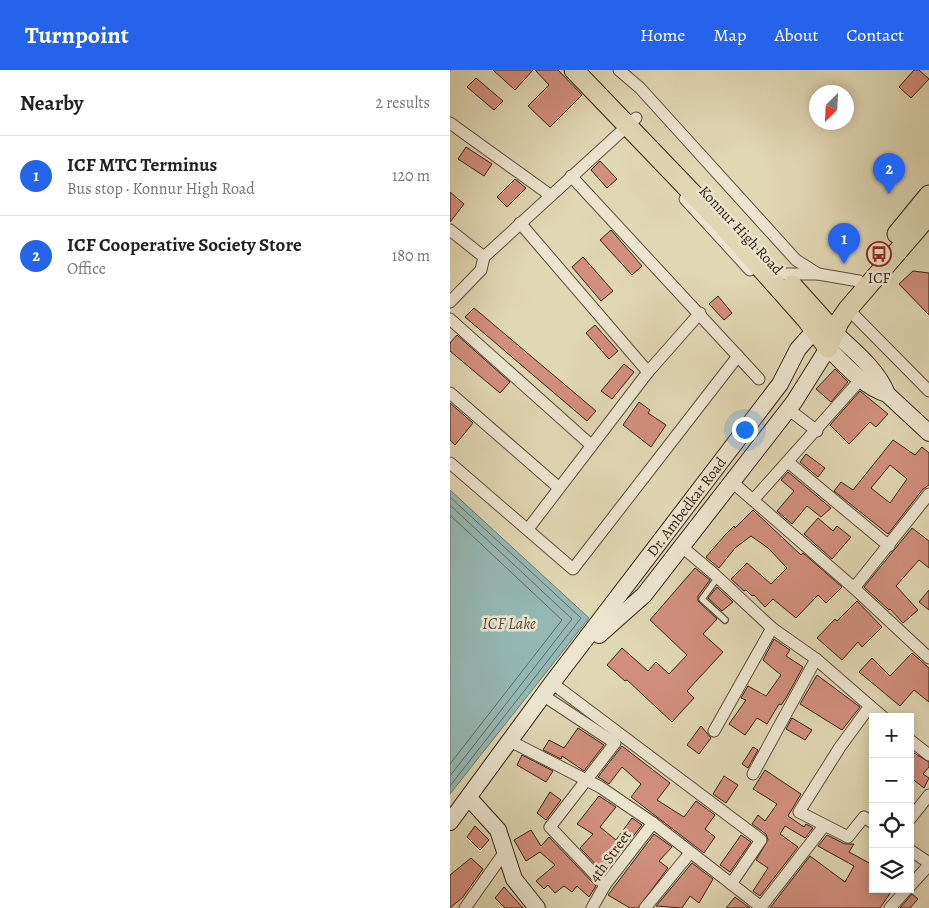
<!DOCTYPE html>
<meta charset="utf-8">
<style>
:root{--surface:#fff;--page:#f6f6f6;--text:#222;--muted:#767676;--line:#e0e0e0;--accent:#2563eb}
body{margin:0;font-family:Alegreya,serif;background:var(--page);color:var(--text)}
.controls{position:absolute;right:15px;bottom:15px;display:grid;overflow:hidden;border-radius:0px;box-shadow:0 2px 12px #0003}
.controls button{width:45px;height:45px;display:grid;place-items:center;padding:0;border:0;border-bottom:1px solid var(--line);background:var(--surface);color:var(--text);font:25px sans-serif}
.compass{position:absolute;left:359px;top:15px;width:45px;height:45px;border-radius:50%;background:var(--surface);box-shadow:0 2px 12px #0003;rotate:204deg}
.you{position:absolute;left:294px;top:359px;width:18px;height:18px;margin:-12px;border:4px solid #fff;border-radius:50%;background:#1a73e8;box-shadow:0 0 0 8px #1a73e833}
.badge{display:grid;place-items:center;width:32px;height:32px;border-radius:50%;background:var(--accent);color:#fff;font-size:16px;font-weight:700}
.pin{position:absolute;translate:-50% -41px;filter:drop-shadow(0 1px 2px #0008)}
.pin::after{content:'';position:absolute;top:26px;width:18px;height:15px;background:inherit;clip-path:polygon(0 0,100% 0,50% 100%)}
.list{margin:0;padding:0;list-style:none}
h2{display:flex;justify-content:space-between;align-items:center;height:65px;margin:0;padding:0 20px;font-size:21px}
h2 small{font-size:16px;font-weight:400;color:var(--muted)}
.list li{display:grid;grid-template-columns:32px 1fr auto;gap:15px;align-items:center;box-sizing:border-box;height:80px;padding:0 20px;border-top:1px solid var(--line)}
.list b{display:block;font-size:19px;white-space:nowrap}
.list p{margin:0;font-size:16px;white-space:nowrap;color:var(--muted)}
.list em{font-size:16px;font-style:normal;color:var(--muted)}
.icon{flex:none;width:28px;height:28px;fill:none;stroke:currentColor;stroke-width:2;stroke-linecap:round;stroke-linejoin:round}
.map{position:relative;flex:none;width:479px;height:838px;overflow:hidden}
header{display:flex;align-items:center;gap:30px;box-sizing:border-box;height:70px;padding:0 25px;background:var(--accent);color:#fff}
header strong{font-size:24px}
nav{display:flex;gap:28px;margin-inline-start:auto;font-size:18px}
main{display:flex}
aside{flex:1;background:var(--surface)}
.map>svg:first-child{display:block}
.water{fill:#95b8b4;stroke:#6e7c73}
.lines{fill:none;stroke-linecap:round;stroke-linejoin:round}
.shore{stroke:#646c62;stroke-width:1}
.building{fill:#d18f7d;stroke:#342111;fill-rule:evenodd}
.lane-casing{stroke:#5f4e3a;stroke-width:8}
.street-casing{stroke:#5f4e3a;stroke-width:13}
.secondary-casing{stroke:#342111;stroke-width:18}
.primary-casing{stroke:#342111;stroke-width:21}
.lane{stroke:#ebe5ce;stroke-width:5.5}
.street{stroke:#ebe5ce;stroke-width:11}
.secondary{stroke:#ebe5ce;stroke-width:16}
.primary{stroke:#e0d7b3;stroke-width:19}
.labels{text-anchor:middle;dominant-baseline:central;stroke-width:5;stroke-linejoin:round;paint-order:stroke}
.street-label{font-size:15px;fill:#342111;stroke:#ebe5ce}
.poi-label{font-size:15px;fill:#342111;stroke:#ebe5ce}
.water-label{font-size:16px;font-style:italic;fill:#514e42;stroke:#ebe5ce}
</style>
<header>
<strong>Turnpoint</strong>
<nav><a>Home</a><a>Map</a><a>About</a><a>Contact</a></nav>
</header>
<main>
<aside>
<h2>Nearby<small>2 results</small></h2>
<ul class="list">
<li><span class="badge">1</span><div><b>ICF MTC Terminus</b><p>Bus stop · Konnur High Road</p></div><em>120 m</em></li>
<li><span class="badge">2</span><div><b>ICF Cooperative Society Store</b><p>Office</p></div><em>180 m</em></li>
</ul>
</aside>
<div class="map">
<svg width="479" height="838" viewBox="0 0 479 838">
<rect width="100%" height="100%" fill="#e0d7b3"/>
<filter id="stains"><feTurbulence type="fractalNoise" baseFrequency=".004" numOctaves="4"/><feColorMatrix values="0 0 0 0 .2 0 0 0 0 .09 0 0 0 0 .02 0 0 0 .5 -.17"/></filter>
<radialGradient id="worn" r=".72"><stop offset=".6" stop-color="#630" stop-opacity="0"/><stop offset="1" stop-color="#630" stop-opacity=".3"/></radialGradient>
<path class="water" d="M0 420 139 548 0 724Z"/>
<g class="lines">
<g class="shore">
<path d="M0 427 131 548 0 716"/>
<path d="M0 435 122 549 0 706"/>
<path d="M0 445 112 550 0 694"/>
</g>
</g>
<g class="building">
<path d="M43 0H83L65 20Z"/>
<path d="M85 0H108L132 25 100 57 78 36 99 15Z"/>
<path d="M464 0H469L479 9 461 28 449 17Z"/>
<path d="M26 8 53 31 44 40 17 17Z"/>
<path d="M16 77 42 94 34 106 8 89Z"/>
<path d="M150 91 167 109 157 118 141 100Z"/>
<path d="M65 109 76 118 57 137 47 127Z"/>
<path d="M0 122 14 134 0 152Z"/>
<path d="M161 160 192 196 182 205 150 170Z"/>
<path d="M133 187 163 221 151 231 122 197Z"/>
<path d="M463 201 479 203V245L449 214Z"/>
<path d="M268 226 282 243 274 250 259 234Z"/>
<path d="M24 238 146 341 137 351 15 247Z"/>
<path d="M145 255 168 281 159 289 136 263Z"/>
<path d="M7 265 60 312 50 323 0 281V273Z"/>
<path d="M174 294 184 302 162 329 151 321Z"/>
<path d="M385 299 398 312 381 332 366 319Z"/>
<path d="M410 321 438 344 426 357 420 352 399 374 380 355Z"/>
<path d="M189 332 200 340 198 343 216 355 201 377 173 355Z"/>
<path d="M0 333 23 353 5 375 0 370Z"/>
<path d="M443 370 465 385 472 377 479 383V415L473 419 438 464 384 421 391 412 403 420ZM440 395 457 409 440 433 421 418Z"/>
<path d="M356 384 375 398 368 407 350 392Z"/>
<path d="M338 402 381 438 371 447 357 436 342 454 327 441 344 421 331 410Z"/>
<path d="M303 440 351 485 353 483 392 517 376 533 368 525 346 548 323 529 315 537 304 525 302 526 296 520 294 521 281 509 297 493 321 514 337 498 318 478 301 466 285 478 269 498 256 487 275 465 284 456 285 458Z"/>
<path d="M368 448 383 461 387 456 401 467 382 489 354 464Z"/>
<path d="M462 458 479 471V498L469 490 446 516 468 540 453 553 440 539 439 540 414 517Z"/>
<path d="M245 498 260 510 248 526V531L267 549 253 564 273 582 237 621 244 628 222 652 177 610 175 611 157 595 172 578 198 601 206 592 219 604 237 585 200 550Z"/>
<path d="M267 517 283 532 272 541 258 528Z"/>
<path d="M479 520V540L469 532Z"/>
<path d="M407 531 432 557 412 577 408 572 392 590 367 568 385 549 387 551Z"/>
<path d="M324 569 340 580 336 586 353 597 336 628 331 635 329 634 317 654 307 648 295 665 279 654 296 630 291 628 298 616 316 626 331 605 313 590Z"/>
<path d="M462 583 479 598V632L464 620 450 636 409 602 422 588 440 606Z"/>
<path d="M367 605 410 637 392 660 350 634Z"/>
<path d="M342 648 362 660 355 670 336 659Z"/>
<path d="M251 656 261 668 249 684 237 675Z"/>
<path d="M128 658 154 675 134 701 112 686 111 689 93 680 99 670 114 678Z"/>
<path d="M172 676 220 713 207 730 234 747 246 731 265 745 255 759 265 767 254 783 181 727 191 714 172 697 159 714 148 707Z"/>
<path d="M303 677 308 680 298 698 292 694Z"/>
<path d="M464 683 479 692V697L473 704 479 708 474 718 460 707V688Z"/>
<path d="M72 685 103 701 96 712 67 695Z"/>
<path d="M315 700 351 724 338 746 354 757 356 754 363 758 355 768 335 756 330 764 348 777 310 826 303 821 318 798 306 790 318 770 316 764 302 754 308 745 315 751 327 734 303 719Z"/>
<path d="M274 706 288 715 276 733 263 724Z"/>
<path d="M100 722 111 730 96 750 87 743Z"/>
<path d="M149 726 166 737 150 757 166 770 182 748 192 755 154 803 130 778 143 764 127 754Z"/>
<path d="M25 756 39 770 30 780 17 767Z"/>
<path d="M81 760 91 776 99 767 146 816 139 827 127 816 122 822 114 816 105 823 98 815 94 819 86 811 105 795 90 782 76 791 64 770Z"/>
<path d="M204 764 222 777 209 791 218 798 188 838H180L158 825Z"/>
<path d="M291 765 301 772 280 802 270 795Z"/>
<path d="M377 765 395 774H404L399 782 423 795V819H443L430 838H320L360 786 395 812 404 796 368 776Z"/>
<path d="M21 788 33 799 13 827 0 838V805Z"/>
<path d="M242 793 263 809 249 833 240 826 232 838 206 836Z"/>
<path d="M54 817 73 838H55L45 828Z"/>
<path d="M462 824 468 829 460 838H450Z"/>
<path d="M285 827 300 838H276Z"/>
</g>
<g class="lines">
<defs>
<path id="lane" d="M268 507 252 529 275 550"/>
<g id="street">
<path d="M169 0 190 18 346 190 368 204 409 211"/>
<path d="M0 53 100 125"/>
<path d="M121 106 309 309"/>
<path d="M235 129 300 200"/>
<path d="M70 153 198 302"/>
<path d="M0 160 34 187"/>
<path d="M332 204H367"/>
<path d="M0 232 31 200 34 187 186 48"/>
<path d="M398 239 479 321"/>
<path d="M0 249 141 375"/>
<path d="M0 323 108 417"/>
<path d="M338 339 367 361"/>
<path d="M338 392 439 476"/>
<path d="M0 393 123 499 288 286"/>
<path d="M281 411 404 518 479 588"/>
<path d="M303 430 411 309"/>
<path d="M78 459 198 302 250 243"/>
<path d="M231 476 263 503 322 558 366 589 420 636 390 677 349 742 398 767 414 747 423 753"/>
<path d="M404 518 479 424"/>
<path d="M102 613 311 770 281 814"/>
<path d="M94 626 165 673 100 757 155 815"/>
<path d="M420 636 433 647"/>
<path d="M264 661 322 558"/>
<path d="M460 670 479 685"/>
<path d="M60 671 150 717 203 753 311 837 374 756"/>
<path d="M303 704 366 589"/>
<path d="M460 749 479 725"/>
<path d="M460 780 479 793"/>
<path d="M460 816 479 795"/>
<path d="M15 838 54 783"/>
<path d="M142 838 155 815 203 753"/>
<path d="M195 838 240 783"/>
<path d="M440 838 457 819"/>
</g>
<g id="secondary">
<path d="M385 263C403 280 428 300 437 324L479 363"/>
<path d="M149 565 194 525 344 332 378 278C395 295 414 317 437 324"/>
<path d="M19 728 48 760 64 809 87 838"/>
<path id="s1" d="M0 752 102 613 330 314 348 279 365 260"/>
</g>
<g id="primary">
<path d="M124 0 268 150 356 249 378 278 389 252 398 239 479 145"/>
<path d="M447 164 479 125"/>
<path d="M342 215 385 263"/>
</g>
</defs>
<use href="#lane" class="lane-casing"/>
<use href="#street" class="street-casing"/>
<use href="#secondary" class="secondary-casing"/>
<use href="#primary" class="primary-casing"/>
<use href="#lane" class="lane"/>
<use href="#street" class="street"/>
<use href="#secondary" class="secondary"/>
<use href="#primary" class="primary"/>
</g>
<defs>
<symbol id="bus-ring" viewBox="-11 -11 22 22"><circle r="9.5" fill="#ebe5ce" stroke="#8f2418" stroke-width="1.5"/><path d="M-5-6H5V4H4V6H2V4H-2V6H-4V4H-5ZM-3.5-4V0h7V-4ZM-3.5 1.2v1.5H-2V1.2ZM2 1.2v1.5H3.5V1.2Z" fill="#8f2418"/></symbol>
</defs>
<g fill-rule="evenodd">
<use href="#bus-ring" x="415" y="170" width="28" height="28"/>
</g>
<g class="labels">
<g class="street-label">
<text transform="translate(291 160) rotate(47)">Konnur High Road</text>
<text stroke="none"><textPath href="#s1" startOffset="394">Dr. Ambedkar Road</textPath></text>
<text transform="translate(160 786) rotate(-54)">4th Street</text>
</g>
<g class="poi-label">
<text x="429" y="208">ICF</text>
</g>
<g class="water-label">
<text x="59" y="554">ICF Lake</text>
</g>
</g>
<rect width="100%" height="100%" filter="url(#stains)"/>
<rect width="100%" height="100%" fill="url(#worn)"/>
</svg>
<div class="controls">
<button>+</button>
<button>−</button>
<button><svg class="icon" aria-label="locate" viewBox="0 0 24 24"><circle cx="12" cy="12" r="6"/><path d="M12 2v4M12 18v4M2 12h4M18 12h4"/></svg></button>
<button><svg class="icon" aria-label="layers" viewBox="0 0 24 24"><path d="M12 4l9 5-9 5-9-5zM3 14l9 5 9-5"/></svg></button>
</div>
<svg class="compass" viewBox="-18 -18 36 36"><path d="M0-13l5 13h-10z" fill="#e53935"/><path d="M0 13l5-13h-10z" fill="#767676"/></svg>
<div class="you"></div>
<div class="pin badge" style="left:394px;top:194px">1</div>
<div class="pin badge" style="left:439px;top:124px">2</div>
</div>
</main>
